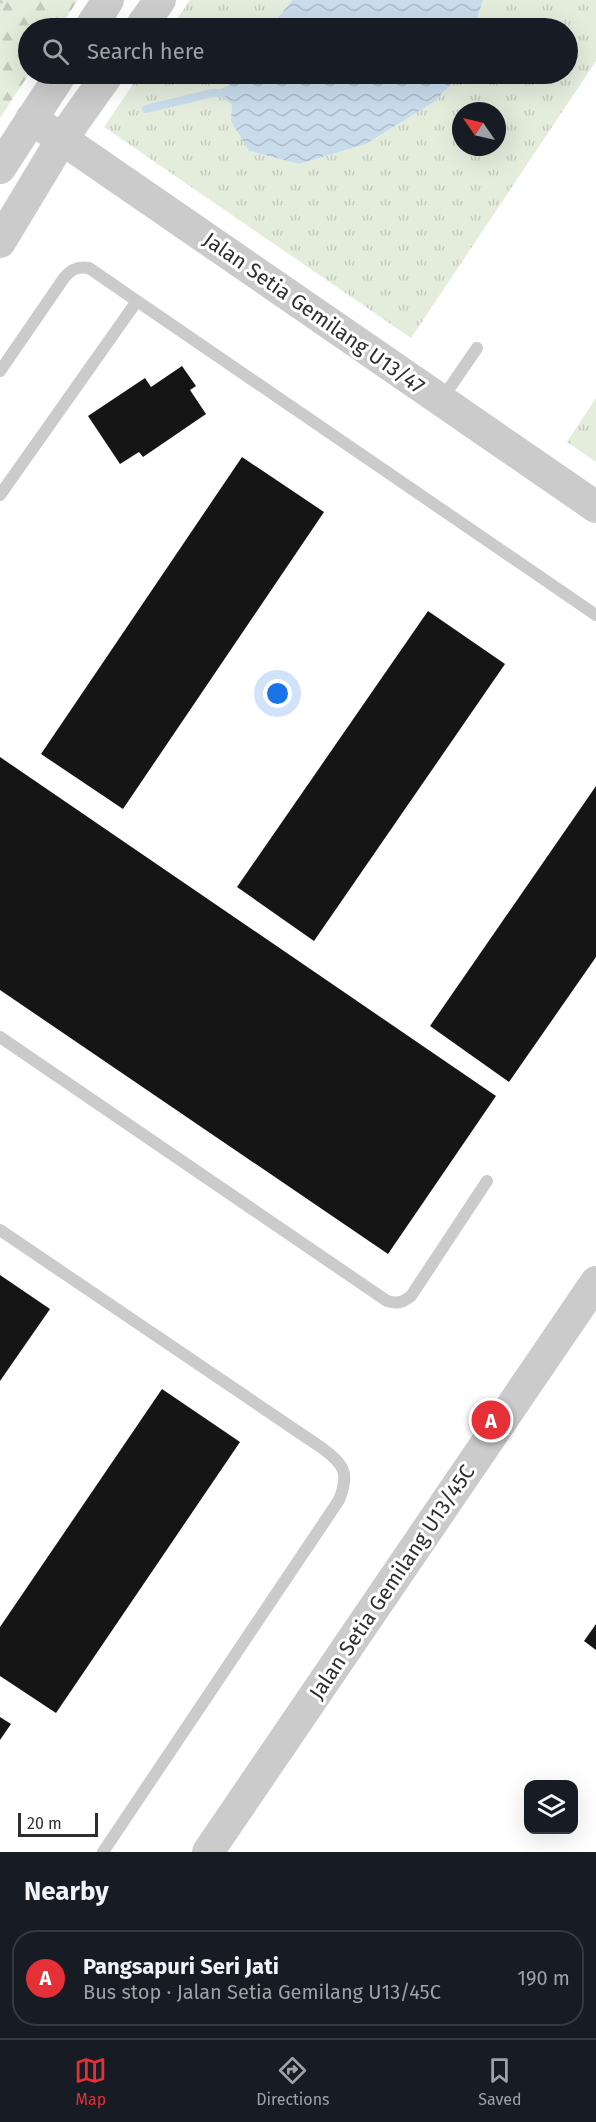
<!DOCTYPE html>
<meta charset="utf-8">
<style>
:root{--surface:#171b24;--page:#20242c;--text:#f1f3f6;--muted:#9ea1a6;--line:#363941;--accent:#e53037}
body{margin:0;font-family:"Fira Sans",sans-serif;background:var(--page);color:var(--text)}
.controls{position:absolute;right:18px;bottom:18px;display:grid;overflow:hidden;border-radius:12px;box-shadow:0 6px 24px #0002}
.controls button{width:54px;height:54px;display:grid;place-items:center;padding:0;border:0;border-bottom:2px solid var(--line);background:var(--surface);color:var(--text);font:30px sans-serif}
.compass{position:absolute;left:452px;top:102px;width:54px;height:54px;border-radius:50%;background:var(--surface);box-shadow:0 6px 24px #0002;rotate:304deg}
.scale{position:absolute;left:18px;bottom:15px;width:80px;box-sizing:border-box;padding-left:6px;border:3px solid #2e2e2e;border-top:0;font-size:16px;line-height:21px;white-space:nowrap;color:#2e2e2e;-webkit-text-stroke:4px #fff;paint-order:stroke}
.you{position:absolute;left:278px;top:694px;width:21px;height:21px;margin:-15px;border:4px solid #fff;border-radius:50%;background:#1a73e8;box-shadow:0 0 0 9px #1a73e833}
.badge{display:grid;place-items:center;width:39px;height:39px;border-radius:50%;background:var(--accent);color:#fff;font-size:20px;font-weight:700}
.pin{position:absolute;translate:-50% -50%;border:3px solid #fff;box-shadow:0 2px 6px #0006}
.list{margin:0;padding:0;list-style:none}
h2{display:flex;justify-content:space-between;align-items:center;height:78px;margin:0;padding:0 24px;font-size:26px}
h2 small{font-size:20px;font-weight:400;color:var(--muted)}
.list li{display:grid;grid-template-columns:39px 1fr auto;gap:18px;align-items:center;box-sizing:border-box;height:96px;margin:0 12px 12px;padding:0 12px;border:2px solid var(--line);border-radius:24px}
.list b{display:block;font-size:22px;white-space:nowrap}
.list p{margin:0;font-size:20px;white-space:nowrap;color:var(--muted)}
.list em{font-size:20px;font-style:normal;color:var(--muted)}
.icon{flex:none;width:33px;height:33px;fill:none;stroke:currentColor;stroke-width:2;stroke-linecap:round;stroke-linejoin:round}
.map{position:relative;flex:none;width:596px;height:1852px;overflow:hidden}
.search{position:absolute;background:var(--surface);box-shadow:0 6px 24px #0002;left:18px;right:18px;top:18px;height:66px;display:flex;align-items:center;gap:15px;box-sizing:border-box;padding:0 21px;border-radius:33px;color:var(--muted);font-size:22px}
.sheet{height:186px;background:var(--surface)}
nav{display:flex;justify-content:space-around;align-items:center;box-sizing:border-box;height:84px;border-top:2px solid var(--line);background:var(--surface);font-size:16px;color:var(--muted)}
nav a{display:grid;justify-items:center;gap:3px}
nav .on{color:var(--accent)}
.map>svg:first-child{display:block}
.grass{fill:url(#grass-tufts);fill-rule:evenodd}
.forest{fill:url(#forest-firs)}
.water{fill:url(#water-waves)}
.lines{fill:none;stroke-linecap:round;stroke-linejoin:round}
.stream{stroke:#c8dcec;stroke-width:8}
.building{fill:#151515}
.path{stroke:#cbcbcb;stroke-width:4;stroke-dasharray:3 3;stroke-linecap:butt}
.service{stroke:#cbcbcb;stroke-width:12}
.tertiary{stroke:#cbcbcb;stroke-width:32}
.labels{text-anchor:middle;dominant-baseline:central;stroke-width:6;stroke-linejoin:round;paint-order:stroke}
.street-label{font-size:21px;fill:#2e2e2e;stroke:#fff}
</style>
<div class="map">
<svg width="596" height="1852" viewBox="0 0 596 1852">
<defs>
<pattern id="grass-tufts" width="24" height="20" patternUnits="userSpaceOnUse" patternTransform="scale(1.5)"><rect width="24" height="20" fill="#e4ecdc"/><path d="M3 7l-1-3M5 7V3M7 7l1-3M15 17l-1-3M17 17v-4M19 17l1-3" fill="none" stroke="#c4cbbd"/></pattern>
<pattern id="forest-firs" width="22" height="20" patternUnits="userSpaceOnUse" patternTransform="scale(1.5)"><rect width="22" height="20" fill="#e4ecdc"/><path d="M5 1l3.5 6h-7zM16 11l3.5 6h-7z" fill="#c4cbbd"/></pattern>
<pattern id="water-waves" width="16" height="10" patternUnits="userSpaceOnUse" patternTransform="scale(1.5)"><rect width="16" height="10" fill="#c8dcec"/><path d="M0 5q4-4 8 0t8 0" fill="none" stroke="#acbdcb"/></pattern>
</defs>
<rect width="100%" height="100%" fill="#fff"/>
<g class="grass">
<path d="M190 0H292L270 28H171Z"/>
<path d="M483 0H596V61L411 338 104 127 140 74H235L229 85 213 93 232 104V121L249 151 299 164 366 144 434 102 457 78 459 74H568V28H474ZM461 111H497V147H461Z"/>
<path d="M596 398V462L567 442Z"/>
</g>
<path class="forest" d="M0 0H78L59 28H28L29 74 0 118Z"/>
<g class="water">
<path d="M292 0H483L474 28H270Z"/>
<path d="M235 74H459L457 78 434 102 366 144 299 164 249 151 231 121 232 104 212 93 229 85Z"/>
</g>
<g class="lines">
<path class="stream" d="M146 109 212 93H223"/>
</g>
<g class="building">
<path d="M182 366 196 386 190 390 206 414 143 457 139 452 120 464 88 416 145 378 151 387Z"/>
<path d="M242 457 324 512 123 809 41 754Z"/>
<path d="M428 611 505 664 314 941 237 887Z"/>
<path d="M0 757 496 1096 388 1254 0 990Z"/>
<path d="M596 786V957L509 1082 430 1026Z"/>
<path d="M0 1275 50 1309 0 1381Z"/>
<path d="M162 1389 240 1442 56 1713 0 1676V1627Z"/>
<path d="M596 1624V1650L584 1641Z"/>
<path d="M0 1717 11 1724 0 1740Z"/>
</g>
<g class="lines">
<path class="path" d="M0 3 2 0"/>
<g class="service">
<path d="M0 371 64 278C71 269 78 266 89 268L137 301"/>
<path d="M442 399 477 348"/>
<path d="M0 495 137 301 596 615"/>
<path d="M0 1037 387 1301C397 1304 402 1303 411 1296L487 1181"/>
<path d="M0 1230 322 1448C344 1464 350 1473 339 1500L103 1852"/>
</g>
<g class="tertiary">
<path d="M90 28 108 0"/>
<path d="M140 28 160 0"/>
<path d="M31 119 62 139 596 507"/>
<path d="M0 168 61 74"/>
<path d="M0 242 62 139 108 74"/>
<path d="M208 1852 596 1282"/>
</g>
</g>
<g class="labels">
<g class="street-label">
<text transform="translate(314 313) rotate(35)">Jalan Setia Gemilang U13/47</text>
<text transform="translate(392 1582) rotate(-56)">Jalan Setia Gemilang U13/45C</text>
</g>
</g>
</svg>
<div class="controls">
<button><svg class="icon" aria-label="layers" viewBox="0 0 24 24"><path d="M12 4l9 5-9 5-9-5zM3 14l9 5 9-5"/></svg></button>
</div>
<svg class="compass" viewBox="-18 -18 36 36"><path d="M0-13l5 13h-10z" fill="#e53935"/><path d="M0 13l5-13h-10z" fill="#9ea1a6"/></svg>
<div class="scale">20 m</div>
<div class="you"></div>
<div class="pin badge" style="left:491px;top:1420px">A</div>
<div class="search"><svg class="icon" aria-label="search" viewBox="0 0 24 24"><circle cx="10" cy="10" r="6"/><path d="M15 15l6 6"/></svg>Search here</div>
</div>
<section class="sheet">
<h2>Nearby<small></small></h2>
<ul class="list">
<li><span class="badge">A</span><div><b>Pangsapuri Seri Jati</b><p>Bus stop · Jalan Setia Gemilang U13/45C</p></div><em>190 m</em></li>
</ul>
</section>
<nav>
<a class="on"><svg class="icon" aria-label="map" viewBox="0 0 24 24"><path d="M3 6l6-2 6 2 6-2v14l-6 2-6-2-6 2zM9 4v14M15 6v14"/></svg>Map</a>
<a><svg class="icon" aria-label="directions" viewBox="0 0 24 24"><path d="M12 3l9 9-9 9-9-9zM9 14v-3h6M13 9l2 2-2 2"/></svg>Directions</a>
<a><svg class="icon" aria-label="saved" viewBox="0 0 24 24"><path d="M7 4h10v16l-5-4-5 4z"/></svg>Saved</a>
</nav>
